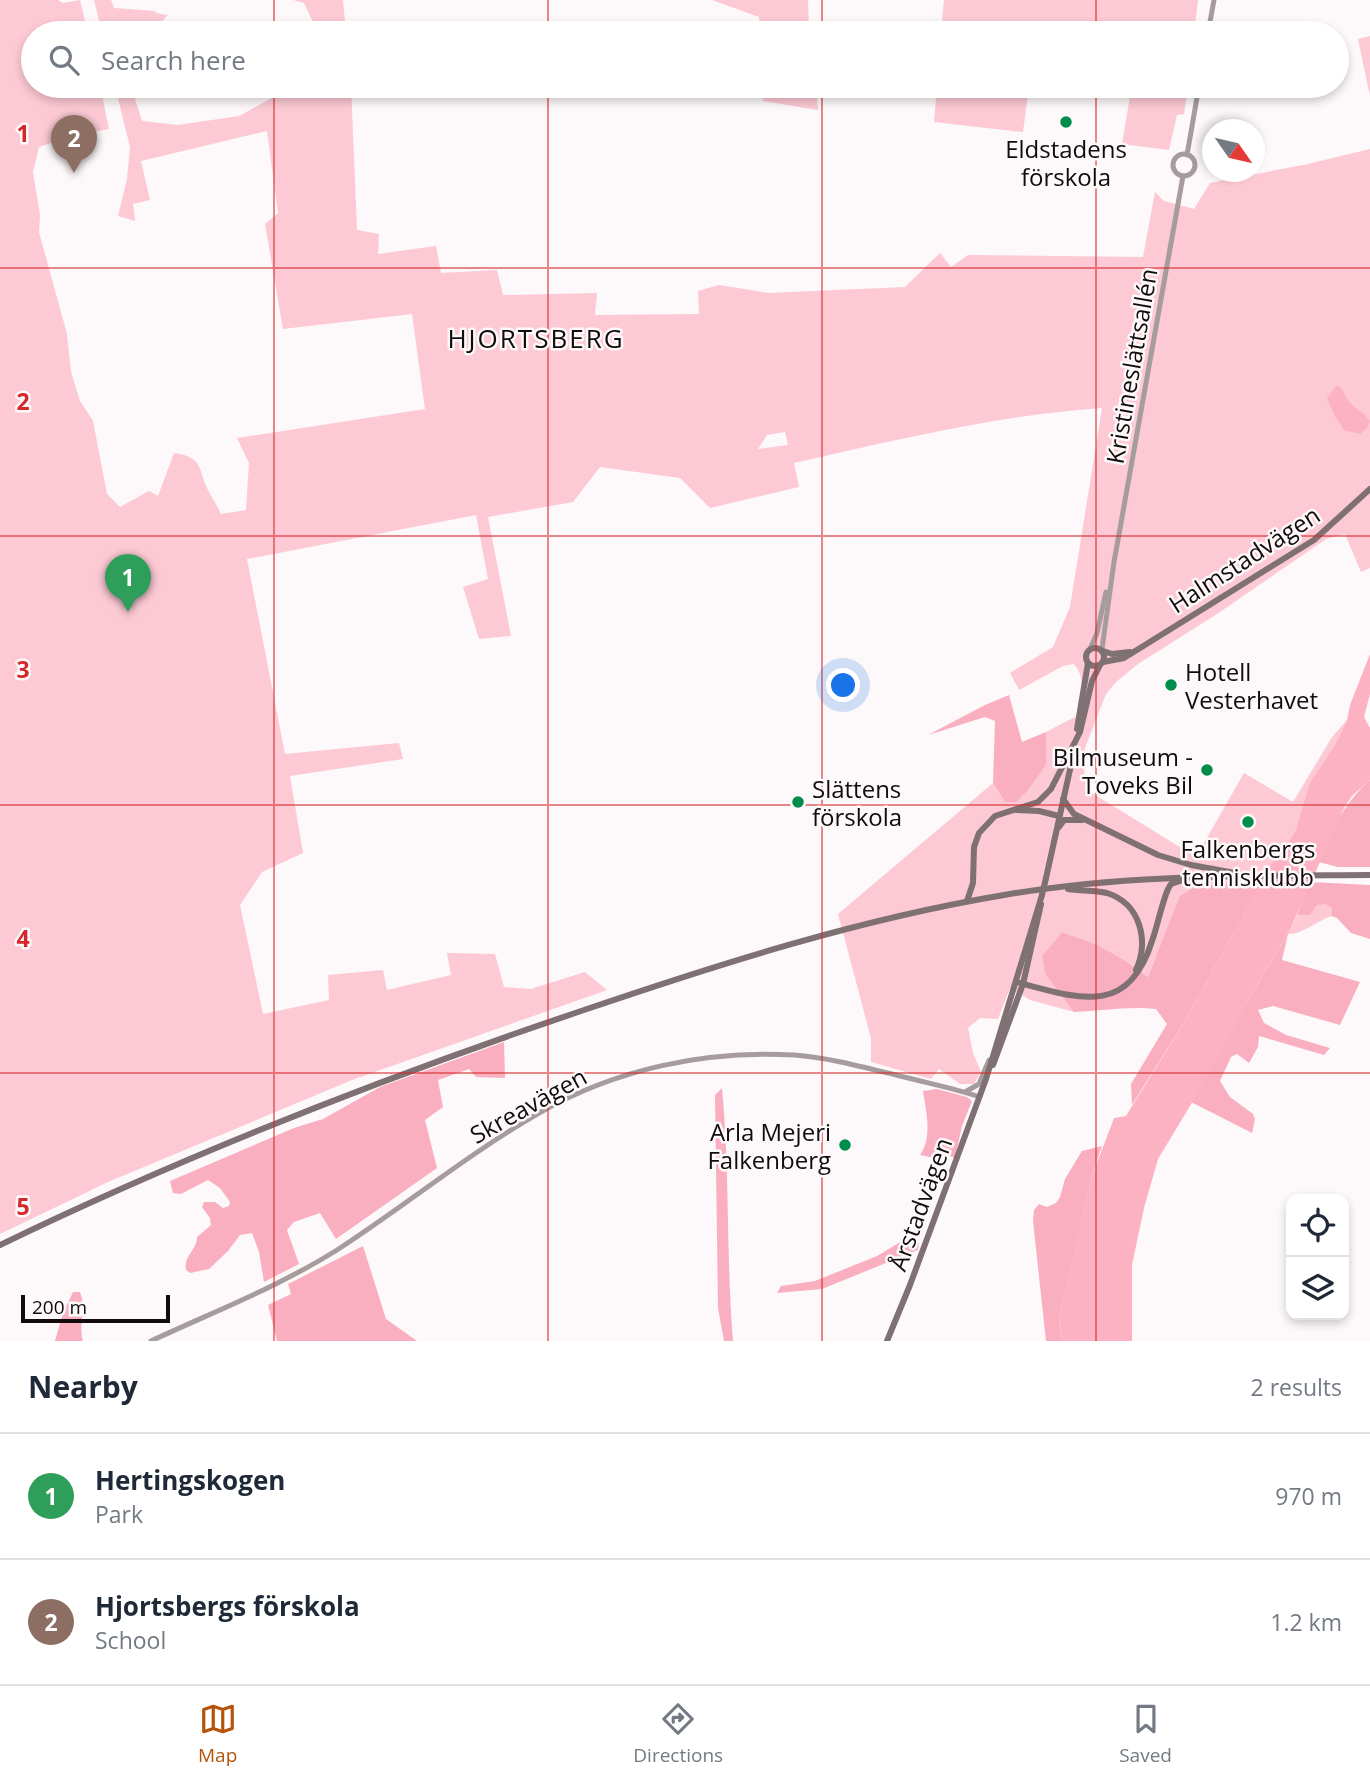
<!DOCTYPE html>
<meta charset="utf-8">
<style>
:root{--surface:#fff;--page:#f2f2f3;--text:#1f2937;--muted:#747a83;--line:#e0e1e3;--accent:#b45309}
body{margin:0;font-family:"Open Sans",sans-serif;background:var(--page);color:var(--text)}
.controls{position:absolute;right:21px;bottom:21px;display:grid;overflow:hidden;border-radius:14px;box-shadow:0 4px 10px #0003}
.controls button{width:63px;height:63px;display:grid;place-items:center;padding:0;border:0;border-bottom:2px solid var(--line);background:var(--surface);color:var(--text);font:35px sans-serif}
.compass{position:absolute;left:1202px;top:119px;width:63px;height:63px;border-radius:50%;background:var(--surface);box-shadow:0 4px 10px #0003;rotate:124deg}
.scale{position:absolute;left:21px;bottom:18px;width:149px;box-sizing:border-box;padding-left:7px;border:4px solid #120b0c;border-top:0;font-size:19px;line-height:24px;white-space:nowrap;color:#120b0c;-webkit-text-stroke:5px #fdf8f9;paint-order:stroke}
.you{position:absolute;left:844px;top:686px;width:24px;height:24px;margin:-18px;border:5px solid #fff;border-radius:50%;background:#1a73e8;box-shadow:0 0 0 10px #1a73e833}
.badge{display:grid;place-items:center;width:46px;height:46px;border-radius:50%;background:var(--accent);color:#fff;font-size:23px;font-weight:700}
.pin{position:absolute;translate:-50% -58px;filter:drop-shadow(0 2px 4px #0008)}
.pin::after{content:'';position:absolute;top:37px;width:24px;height:21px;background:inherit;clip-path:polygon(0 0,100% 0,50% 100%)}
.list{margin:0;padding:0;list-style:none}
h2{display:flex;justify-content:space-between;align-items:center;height:91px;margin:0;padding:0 28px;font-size:30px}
h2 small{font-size:23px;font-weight:400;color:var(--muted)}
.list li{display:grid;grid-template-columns:46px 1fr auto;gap:21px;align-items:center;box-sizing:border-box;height:126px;padding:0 28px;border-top:2px solid var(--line)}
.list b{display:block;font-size:26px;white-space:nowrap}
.list p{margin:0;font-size:23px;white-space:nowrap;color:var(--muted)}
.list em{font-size:23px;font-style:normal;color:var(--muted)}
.icon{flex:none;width:38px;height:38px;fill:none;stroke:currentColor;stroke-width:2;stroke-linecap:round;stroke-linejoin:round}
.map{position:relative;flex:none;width:1370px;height:1341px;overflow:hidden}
.search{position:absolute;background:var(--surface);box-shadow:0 4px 10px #0003;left:21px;right:21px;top:21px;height:77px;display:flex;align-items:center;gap:18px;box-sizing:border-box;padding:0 24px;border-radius:38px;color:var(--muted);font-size:26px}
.sheet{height:343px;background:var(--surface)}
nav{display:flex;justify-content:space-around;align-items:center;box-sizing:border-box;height:98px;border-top:2px solid var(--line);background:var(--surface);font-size:19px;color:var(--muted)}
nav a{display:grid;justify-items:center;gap:4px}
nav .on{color:var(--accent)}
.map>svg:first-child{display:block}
.green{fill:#fcc9d4;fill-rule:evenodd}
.forest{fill:#faafc1}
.water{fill:#fdb2c4}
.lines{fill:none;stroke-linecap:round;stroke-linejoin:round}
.tertiary{stroke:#a69c9e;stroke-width:5}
.secondary{stroke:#7e7073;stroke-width:6}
.secondary-bridge{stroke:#7e7073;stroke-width:6}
.grid{fill:none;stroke:#d62828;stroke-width:2;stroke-opacity:0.55}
.poi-dot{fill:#008d4b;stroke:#fdf8f9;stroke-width:2.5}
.labels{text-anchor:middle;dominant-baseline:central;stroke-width:5;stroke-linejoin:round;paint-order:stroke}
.poi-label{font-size:24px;fill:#120b0c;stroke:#fdf8f9}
.street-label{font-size:24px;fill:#120b0c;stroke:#fdf8f9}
.neighbourhood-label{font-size:26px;letter-spacing:2px;fill:#120b0c;stroke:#fdf8f9}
.grid-label{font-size:23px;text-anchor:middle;font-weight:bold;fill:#d62828;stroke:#fdf8f9;stroke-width:5;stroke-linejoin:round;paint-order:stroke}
</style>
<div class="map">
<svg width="1370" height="1341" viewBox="0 0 1370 1341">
<rect width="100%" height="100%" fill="#fdf8f9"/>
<g class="green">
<path d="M0 0H58L63 3 80 0 88 33H33V86H100L109 129 69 137 39 147 33 172 40 215 39 232 67 334 71 372 80 401 93 421 107 494 120 507 149 491 158 496 174 453C202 457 198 467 207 488 211 497 217 505 221 514L246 510 249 463 237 438 425 409 412 314 283 329 265 224 278 213 267 131 141 161 150 200 133 204 135 221 118 216 127 179 130 147 115 86H131L142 121 178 125 239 116 294 86H351L357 230 379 234 378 254 436 246 441 273 497 270 503 295 597 293 595 315 699 314 698 291 719 285 768 293 905 287 940 253 951 267 968 255 1143 257 1155 192 1164 201 1194 209 1210 183 1308 164 1370 149V568L1361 572 1345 534 1326 539 1217 614 1138 664 1116 682 1106 694 1085 748 1084 779 1092 793 1196 857 1244 773 1293 802 1332 737 1347 720C1329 756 1315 794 1296 830 1286 848 1273 862 1263 880L1197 886 1155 959 1148 977 1126 961 1098 945 1062 932 1042 956 1045 974 1074 1012 1030 1000 1010 988 998 1019 980 1018 968 1028 973 1053 981 1072 974 1084H960L939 1069 931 1079 871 1062V1038L838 914 993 783 1005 802 1046 765V732L1077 716C1080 698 1087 678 1074 664L1063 666 1019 690 1010 673 1053 647 1070 607 1102 408C998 415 896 440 794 463L799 487 710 508 680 478 600 467 573 502 488 517 511 636 479 639 463 587 488 579 476 515 247 559 285 754 399 743 403 759 290 776 303 853 262 872 240 905 263 1014 329 1000 328 975 383 970 387 990 451 975 447 953 495 954 504 987 531 989 585 972 607 990 352 1080 108 1182 0 1234ZM785 432 788 445 758 449 767 435Z"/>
<path d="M94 0H111L114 8 155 11 156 13 168 15 151 33H102Z"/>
<path d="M293 0H343L346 33H318L304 3Z"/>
<path d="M712 0H808L809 33H760L759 17Z"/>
<path d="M944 0H1198L1194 33H941Z"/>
<path d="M1370 36V96L1358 39Z"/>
<path d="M762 86H816L818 110 763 101Z"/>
<path d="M937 86H1029L1023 132 934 122Z"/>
<path d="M1111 86H1188L1184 114 1177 115 1169 150 1122 144 1130 96 1110 92Z"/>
<path d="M1317 904H1325L1332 908 1331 916C1317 921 1303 934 1288 934L1297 915C1307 916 1312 913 1317 904Z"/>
</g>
<g class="forest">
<path d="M1009 695 1022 742 1046 732V765L1028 790 1016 802H1005L993 783 995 721 985 717 928 735 985 705Z"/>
<path d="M1370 780V867H1338L1319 862C1333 829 1342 805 1370 780Z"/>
<path d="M1263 880 1186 1019 1132 1105 1131 1084 1167 1024 1156 1009C1129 1006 1102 1011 1074 1012L1045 974 1042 956 1062 932 1098 945 1126 961 1148 977 1180 896 1197 886Z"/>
<path d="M1310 882 1370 885V939L1351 933 1337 918 1331 916 1332 908 1325 904 1317 905 1310 915H1297Z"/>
<path d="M1288 934 1282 960 1360 982 1340 1025 1273 1006 1258 1010 1264 1023 1286 1035 1330 1048 1324 1055 1259 1036 1258 1047 1249 1063 1237 1054 1231 1057 1220 1081 1230 1097 1253 1114 1255 1119 1252 1133 1191 1102 1251 995Z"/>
<path d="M504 1042 505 1078 476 1077 469 1069 438 1080 443 1107 425 1120 437 1168 336 1239 320 1213 294 1222 287 1230 299 1264 264 1282 259 1252 252 1233 240 1235 228 1251 209 1269 190 1273 186 1270C183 1256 197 1250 197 1237L211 1225 210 1218 202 1207 204 1202H215L223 1208 229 1206 230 1202 220 1188 208 1180 181 1194 173 1193 170 1181 294 1128 323 1119 380 1087Z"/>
<path d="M722 1088C730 1172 726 1257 733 1341H724L718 1308 715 1095Z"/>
<path d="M937 1089 967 1097 972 1101 962 1126 955 1158 942 1153 939 1159 920 1155C933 1137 926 1112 923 1091Z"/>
<path d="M1102 1146 1092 1176 1059 1317 1061 1341H1046L1033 1221 1034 1210 1039 1204 1047 1207 1056 1203 1060 1197 1065 1179 1082 1151Z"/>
<path d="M907 1238 919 1243 918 1250 822 1289 777 1293 781 1286 815 1281 877 1256Z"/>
<path d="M363 1246 386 1319 417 1341H277L268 1305 291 1294 288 1284Z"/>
<path d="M73 1292H80C87 1310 78 1324 83 1341H55L63 1313Z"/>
</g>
<g class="water">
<path d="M1337 385C1345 390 1343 393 1348 400 1353 408 1364 412 1370 421L1368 427 1360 434 1344 430 1335 416 1327 398Z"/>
<path d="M1370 654V694L1364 717 1370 728V780L1352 796 1344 808 1288 934 1251 995 1205 1081 1158 1159 1144 1208 1132 1265V1341H1061L1059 1317 1075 1246 1092 1176 1114 1118 1126 1116 1186 1019 1272 863 1284 849 1296 830 1310 783 1334 747 1347 720 1350 705Z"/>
</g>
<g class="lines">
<g class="tertiary">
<path d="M1208 33 1214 0"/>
<circle cx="1184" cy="165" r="11"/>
<path d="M1187 155 1199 86"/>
<path d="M1090 649 1097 633 1106 592"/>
<path d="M1102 649 1114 562 1183 176"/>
<path d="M965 1092 979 1084 989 1060"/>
<path d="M151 1341C213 1312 278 1287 337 1250 405 1206 468 1154 539 1113 616 1069 705 1050 794 1055 833 1058 870 1069 908 1078 932 1084 956 1089 980 1097"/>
</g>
<g class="secondary">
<circle cx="1095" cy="657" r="9"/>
<path d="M1103 651 1112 654 1130 652"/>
<path d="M1103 662 1124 658 1314 540 1370 489"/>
<path d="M1077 729 1088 663"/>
<path d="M1063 799 1074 814 1158 855 1191 865 1235 873"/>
<path d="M1017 810 1039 811 1059 816"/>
<path d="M1059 827 1064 820H1082"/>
<path d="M1046 878 1075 747"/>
<path d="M1068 889C1081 891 1094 890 1107 893 1141 904 1149 941 1136 970"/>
<path d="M967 901 973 883 974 847 979 833 995 816 1038 802 1051 789 1080 732 1092 681 1100 665"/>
<path d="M1016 982C1077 998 1128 1018 1152 941 1158 924 1161 906 1168 889L1171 884 1180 881"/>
<path d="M993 1065 1023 984 1041 904"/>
<path d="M0 1245C188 1154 383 1078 581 1011 719 964 860 919 1004 895 1124 874 1248 876 1370 875"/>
<path d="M887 1341 910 1285 986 1079 1042 895"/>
</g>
<path class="secondary-bridge" d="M1042 895 1046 878"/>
</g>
<path class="grid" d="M274 0V33M548 0V33M822 0V33M1096 0V33M274 86V1341M548 86V1341M822 86V1341M1096 86V1341M0 268H1370M0 536H1370M0 805H1370M0 1073H1370"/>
<g class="poi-dot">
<circle cx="1066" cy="122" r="7"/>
<circle cx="1171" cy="685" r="7"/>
<circle cx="1207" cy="770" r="7"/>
<circle cx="798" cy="802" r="7"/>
<circle cx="1248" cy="822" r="7"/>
<circle cx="845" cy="1145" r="7"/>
</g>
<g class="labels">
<g class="poi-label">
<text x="1066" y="148">Eldstadens<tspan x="1066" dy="28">förskola</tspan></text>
<text x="1185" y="671" text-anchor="start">Hotell<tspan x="1185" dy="28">Vesterhavet</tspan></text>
<text x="1193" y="756" text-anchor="end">Bilmuseum -<tspan x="1193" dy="28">Toveks Bil</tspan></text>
<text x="812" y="788" text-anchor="start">Slättens<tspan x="812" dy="28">förskola</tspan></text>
<text x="1248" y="848">Falkenbergs<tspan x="1248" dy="28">tennisklubb</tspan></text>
<text x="831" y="1131" text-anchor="end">Arla Mejeri<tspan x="831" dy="28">Falkenberg</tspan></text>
</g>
<g class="street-label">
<text transform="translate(1131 366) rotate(-80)">Kristineslättsallén</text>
<text transform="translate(1244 559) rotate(-33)">Halmstadvägen</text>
<text transform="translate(528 1105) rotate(-29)">Skreavägen</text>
<text transform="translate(920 1204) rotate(-70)">Årstadvägen</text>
</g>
<g class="neighbourhood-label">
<text x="536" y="338">HJORTSBERG</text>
</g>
</g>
<g class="grid-label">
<text x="23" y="142">1</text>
<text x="23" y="410">2</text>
<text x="23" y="678">3</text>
<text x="23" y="947">4</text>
<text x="23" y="1215">5</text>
</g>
</svg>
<div class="controls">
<button><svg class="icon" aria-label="locate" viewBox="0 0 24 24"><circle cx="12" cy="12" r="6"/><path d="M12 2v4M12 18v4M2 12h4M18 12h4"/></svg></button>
<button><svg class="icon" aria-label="layers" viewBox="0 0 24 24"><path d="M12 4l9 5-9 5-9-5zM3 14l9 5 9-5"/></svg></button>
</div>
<svg class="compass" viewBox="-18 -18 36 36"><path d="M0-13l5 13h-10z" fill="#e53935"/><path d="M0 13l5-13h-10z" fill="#747a83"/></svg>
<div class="scale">200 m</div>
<div class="you"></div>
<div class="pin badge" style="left:128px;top:612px;background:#2e9e5b">1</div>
<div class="pin badge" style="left:74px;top:173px;background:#8d6e63">2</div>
<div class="search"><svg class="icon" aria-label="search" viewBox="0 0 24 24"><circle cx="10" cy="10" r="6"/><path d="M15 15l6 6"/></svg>Search here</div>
</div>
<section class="sheet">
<h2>Nearby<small>2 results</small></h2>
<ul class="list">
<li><span class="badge" style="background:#2e9e5b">1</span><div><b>Hertingskogen</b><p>Park</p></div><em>970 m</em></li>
<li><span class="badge" style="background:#8d6e63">2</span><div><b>Hjortsbergs förskola</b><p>School</p></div><em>1.2 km</em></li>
</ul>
</section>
<nav>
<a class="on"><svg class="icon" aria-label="map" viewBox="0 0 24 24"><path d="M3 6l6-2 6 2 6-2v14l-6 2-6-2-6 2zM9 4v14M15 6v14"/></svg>Map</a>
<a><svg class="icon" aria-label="directions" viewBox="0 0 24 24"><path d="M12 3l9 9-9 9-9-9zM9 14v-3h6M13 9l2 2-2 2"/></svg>Directions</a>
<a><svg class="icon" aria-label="saved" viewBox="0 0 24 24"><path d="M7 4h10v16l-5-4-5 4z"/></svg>Saved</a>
</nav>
